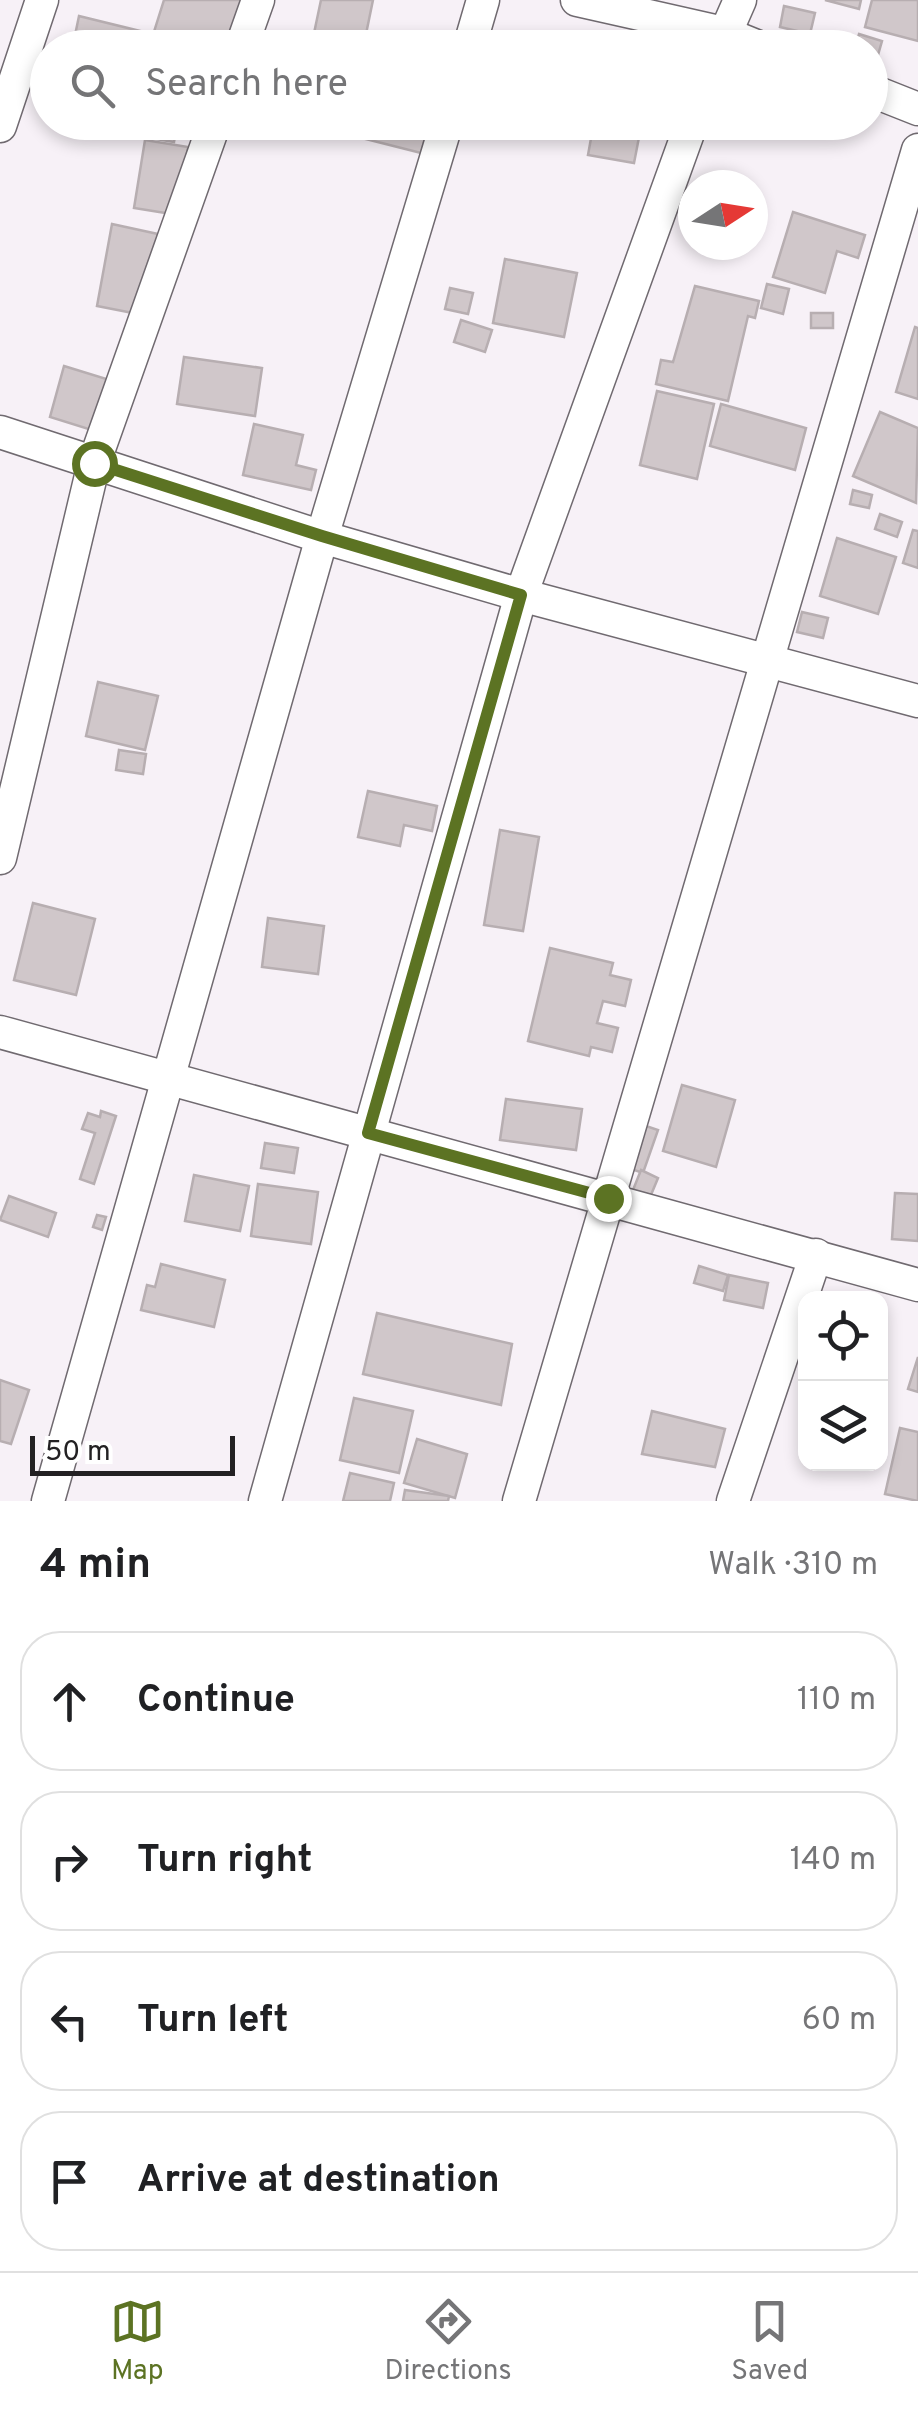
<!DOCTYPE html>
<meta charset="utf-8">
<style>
:root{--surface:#fff;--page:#f2f2f2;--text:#202124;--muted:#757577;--line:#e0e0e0;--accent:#5c7323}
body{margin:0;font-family:Overpass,sans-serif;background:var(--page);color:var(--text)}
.controls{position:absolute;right:30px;bottom:30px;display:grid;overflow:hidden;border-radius:20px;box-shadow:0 5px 15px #0003}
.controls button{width:90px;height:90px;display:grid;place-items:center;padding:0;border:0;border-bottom:2px solid var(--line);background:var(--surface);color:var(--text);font:50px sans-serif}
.compass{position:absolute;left:678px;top:170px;width:90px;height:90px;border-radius:50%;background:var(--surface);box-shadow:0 5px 15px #0003;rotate:78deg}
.scale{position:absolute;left:30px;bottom:25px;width:205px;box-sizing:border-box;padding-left:10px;border:5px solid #232123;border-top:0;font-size:28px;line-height:35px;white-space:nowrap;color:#232123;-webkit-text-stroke:8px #fff;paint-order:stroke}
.stop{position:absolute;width:30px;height:30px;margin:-22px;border:8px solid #5c7323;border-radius:50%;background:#fff}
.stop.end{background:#5c7323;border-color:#fff;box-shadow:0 2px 10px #0008}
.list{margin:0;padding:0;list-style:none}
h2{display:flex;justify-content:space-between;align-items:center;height:130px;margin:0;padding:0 40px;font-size:42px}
h2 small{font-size:32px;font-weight:400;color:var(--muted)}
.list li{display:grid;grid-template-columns:65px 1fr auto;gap:30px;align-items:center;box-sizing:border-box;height:140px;margin:0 20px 20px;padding:0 20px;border:2px solid var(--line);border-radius:40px}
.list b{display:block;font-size:38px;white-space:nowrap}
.list em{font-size:32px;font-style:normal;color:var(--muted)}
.icon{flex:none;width:55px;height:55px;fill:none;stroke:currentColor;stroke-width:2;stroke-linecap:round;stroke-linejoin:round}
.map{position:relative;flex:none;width:918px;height:1501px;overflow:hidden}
.search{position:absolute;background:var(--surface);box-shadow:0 5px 15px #0003;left:30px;right:30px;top:30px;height:110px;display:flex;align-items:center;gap:25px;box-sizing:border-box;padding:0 35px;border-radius:55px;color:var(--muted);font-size:38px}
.sheet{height:770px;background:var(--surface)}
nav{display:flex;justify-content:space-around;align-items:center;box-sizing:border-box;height:140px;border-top:2px solid var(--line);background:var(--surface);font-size:28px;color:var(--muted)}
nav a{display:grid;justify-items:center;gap:5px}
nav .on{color:var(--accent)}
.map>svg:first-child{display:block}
.building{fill:#d0c7ca;stroke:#b7aeb1;stroke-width:2.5}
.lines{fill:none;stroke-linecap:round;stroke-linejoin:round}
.street-casing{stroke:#706a70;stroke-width:35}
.street{stroke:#fff;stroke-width:32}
.route{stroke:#5c7323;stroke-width:12}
</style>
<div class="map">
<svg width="918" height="1501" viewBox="0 0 918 1501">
<rect width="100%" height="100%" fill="#f7f1f7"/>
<g class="building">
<path d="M164 0H247L231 48H190L153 35Z"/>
<path d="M321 0H373L365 39 382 42 381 48H307L309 37 313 38Z"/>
<path d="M825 0H861L859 9Z"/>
<path d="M872 0H918V41L865 27Z"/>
<path d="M784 6 815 13 810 34 780 27Z"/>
<path d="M79 16 140 31 136 48H104L74 40Z"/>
<path d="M859 34 882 41 878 55 870 53V48H855Z"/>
<path d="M135 122H199L198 128 177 125 174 142 133 135Z"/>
<path d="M361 122H429L421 153 358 137Z"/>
<path d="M594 122H642L634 163 588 155Z"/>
<path d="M145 140 188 147 178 215 134 208Z"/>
<path d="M793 212 865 235 858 258 837 251 825 293 773 277Z"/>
<path d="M112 224 158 234 143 315 97 306Z"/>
<path d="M505 259 577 273 564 337 493 323Z"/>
<path d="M767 284 789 289 783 314 761 308Z"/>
<path d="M695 286 759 301 755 318 748 316 728 401 656 384 661 360 673 362Z"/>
<path d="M450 288 473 293 468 314 445 309Z"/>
<rect x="811" y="313" width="22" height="15"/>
<path d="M461 320 492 330 485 352 454 342Z"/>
<path d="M915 327 918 328V399L896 392Z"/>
<path d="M184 357 262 368 255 416 177 404Z"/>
<path d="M64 366 113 381 98 432 50 417Z"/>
<path d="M657 391 714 404 697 479 640 465Z"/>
<path d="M721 404 806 428 795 470 710 446Z"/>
<path d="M880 412 918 428 916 503 853 476Z"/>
<path d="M254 424 303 435 296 465 316 470 311 490 243 475Z"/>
<path d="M853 490 872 495 869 508 850 504Z"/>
<path d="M880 514 902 522 897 537 875 529Z"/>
<path d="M913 530 918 531V568L903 563Z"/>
<path d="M837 538 896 557 878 614 820 596Z"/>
<path d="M802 612 828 618 823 638 797 632Z"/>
<path d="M98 682 158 696 145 750 86 736Z"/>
<path d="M119 750 146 754 143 774 116 770Z"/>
<path d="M368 791 437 806 432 831 404 825 400 846 358 837Z"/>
<path d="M500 830 539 837 523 931 484 925Z"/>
<path d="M33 903 95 919 76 995 14 980Z"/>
<path d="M268 918 324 926 318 974 262 967Z"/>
<path d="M550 948 613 963 610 975 631 980 625 1006 603 1001 597 1023 618 1028 612 1052 591 1047 589 1056 528 1041Z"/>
<path d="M682 1085 735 1100 716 1167 663 1151Z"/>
<path d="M506 1099 582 1109 576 1150 500 1140Z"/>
<path d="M101 1111 116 1116 94 1184 80 1179 95 1133 82 1129 88 1113 100 1117Z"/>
<path d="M643 1125 658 1130 643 1173 628 1168Z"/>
<path d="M265 1143 298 1148 294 1173 261 1168Z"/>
<path d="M641 1170 658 1178 648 1202 631 1195Z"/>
<path d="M194 1175 249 1186 240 1231 185 1221Z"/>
<path d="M258 1184 318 1192 311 1244 251 1236Z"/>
<path d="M895 1193 918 1194V1241L892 1239Z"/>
<path d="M9 1196 56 1213 48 1237 0 1220Z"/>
<path d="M97 1215 106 1217 102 1230 93 1227Z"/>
<path d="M161 1264 225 1280 214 1327 141 1310 147 1285 155 1287Z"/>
<path d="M699 1266 728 1275 723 1291 694 1283Z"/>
<path d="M729 1275 768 1283 763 1308 724 1300Z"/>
<path d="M377 1313 512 1344 501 1405 363 1374Z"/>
<path d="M918 1357V1392L908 1389Z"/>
<path d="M0 1380 29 1390 11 1444 0 1441Z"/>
<path d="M354 1398 413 1411 399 1473 340 1460Z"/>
<path d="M652 1411 725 1429 715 1467 642 1454Z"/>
<path d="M900 1428 918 1432V1501L885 1494Z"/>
<path d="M417 1439 467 1454 455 1498 404 1483Z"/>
<path d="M350 1473 394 1483 390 1501H343Z"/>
<path d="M405 1490 449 1496 448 1501H403Z"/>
</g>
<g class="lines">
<defs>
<g id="street">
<path d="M577 0 724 33 761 48"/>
<path d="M241 48 258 0"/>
<path d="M469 48 483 0"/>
<path d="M719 48 740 0"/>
<path d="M870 90 918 109"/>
<path d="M0 126 42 0"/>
<path d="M0 432 322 537 521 595 918 701"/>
<path d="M0 858 94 463 215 122"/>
<path d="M0 1032 918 1285"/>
<path d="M48 1501 322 537 447 122"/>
<path d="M265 1501 521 595 692 122"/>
<path d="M519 1501 918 150"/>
<path d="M733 1501 816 1255"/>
</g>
</defs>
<use href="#street" class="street-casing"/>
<use href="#street" class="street"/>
</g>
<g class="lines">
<path class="route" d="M94 463 322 536 521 595 368 1133 608 1198"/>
</g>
</svg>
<div class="controls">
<button><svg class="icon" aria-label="locate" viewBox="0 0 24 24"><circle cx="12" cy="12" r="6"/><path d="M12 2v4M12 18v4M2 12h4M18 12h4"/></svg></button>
<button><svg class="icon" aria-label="layers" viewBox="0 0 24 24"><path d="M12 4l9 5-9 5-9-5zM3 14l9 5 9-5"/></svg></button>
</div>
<svg class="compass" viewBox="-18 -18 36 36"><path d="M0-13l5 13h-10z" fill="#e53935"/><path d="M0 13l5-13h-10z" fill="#757577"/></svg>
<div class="scale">50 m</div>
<div class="stop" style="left:94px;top:463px"></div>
<div class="stop end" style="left:608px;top:1198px"></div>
<div class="search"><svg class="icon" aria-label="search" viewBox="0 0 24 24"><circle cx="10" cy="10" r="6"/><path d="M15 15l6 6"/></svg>Search here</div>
</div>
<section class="sheet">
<h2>4 min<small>Walk · 310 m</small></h2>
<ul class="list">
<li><svg class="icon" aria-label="ahead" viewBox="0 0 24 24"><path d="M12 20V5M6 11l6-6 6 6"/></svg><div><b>Continue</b></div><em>110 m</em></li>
<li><svg class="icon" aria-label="right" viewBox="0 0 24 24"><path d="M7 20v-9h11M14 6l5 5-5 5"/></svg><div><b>Turn right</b></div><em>140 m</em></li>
<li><svg class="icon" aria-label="left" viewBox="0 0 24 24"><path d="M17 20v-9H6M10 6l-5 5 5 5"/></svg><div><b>Turn left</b></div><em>60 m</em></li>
<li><svg class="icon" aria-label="arrive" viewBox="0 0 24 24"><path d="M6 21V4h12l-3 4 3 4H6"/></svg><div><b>Arrive at destination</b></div></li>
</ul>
</section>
<nav>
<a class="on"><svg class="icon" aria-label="map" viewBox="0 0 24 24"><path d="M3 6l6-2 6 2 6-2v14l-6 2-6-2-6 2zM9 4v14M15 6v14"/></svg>Map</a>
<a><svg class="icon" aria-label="directions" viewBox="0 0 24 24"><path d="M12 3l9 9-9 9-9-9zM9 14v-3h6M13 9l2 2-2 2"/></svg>Directions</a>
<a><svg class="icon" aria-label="saved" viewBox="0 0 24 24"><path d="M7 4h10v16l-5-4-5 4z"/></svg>Saved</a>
</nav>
